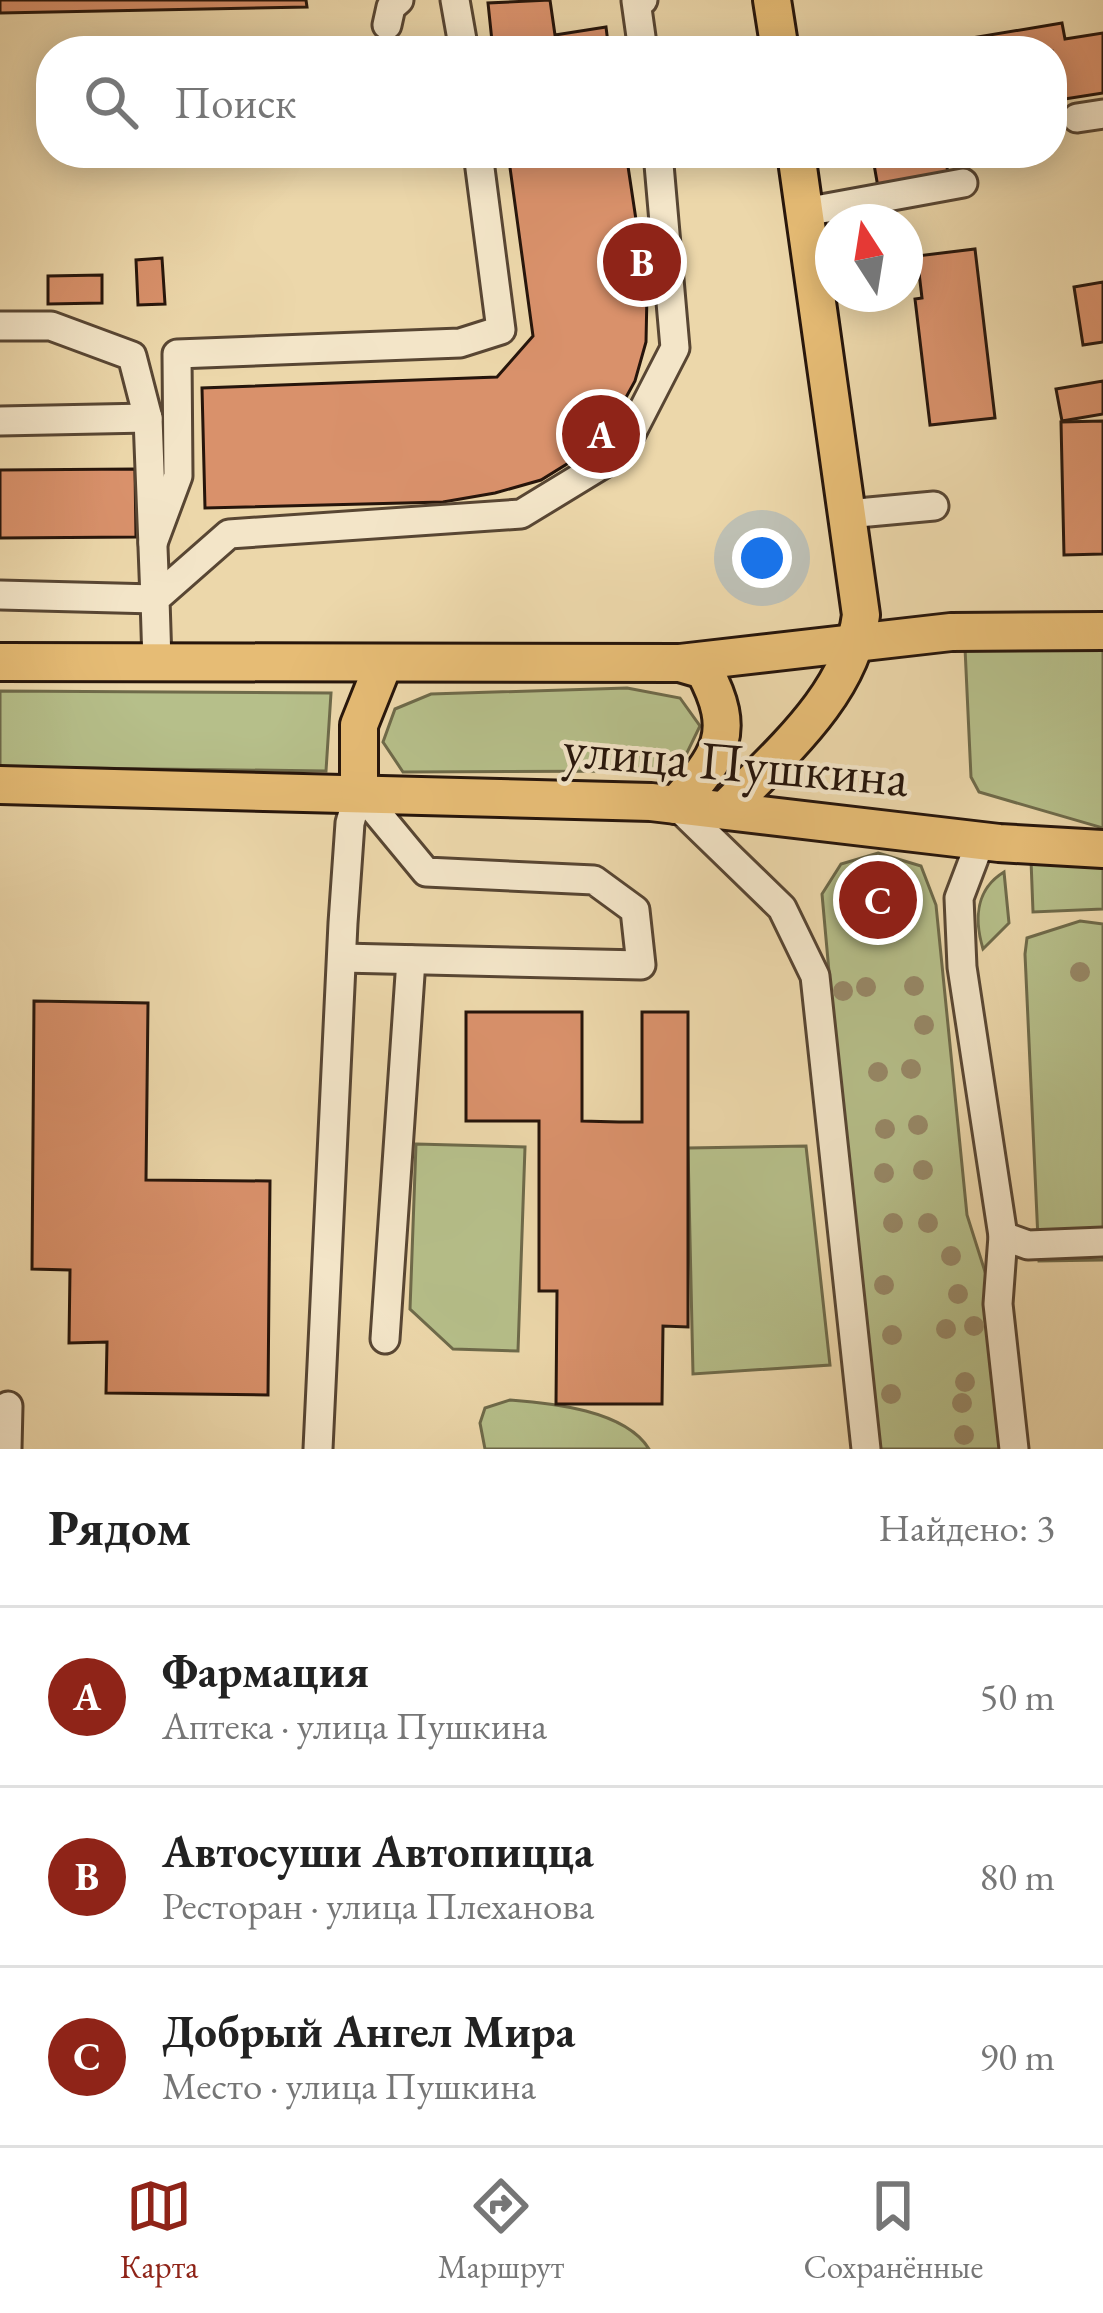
<!DOCTYPE html>
<html lang="ru">
<meta charset="utf-8">
<style>
:root{--surface:#fff;--page:#f6f6f6;--text:#222;--muted:#767676;--line:#e0e0e0;--accent:#8f2418}
body{margin:0;font-family:"EB Garamond",serif;background:var(--page);color:var(--text)}
.compass{position:absolute;left:815px;top:204px;width:108px;height:108px;border-radius:50%;background:var(--surface);box-shadow:0 6px 30px #0003;rotate:348deg}
.you{position:absolute;left:762px;top:558px;width:42px;height:42px;margin:-30px;border:9px solid #fff;border-radius:50%;background:#1a73e8;box-shadow:0 0 0 18px #1a73e833}
.badge{display:grid;place-items:center;width:78px;height:78px;border-radius:50%;background:var(--accent);color:#fff;font-size:39px;font-weight:700}
.pin{position:absolute;translate:-50% -50%;border:6px solid #fff;box-shadow:0 3px 12px #0006}
.list{margin:0;padding:0;list-style:none}
h2{display:flex;justify-content:space-between;align-items:center;height:156px;margin:0;padding:0 48px;font-size:51px}
h2 small{font-size:39px;font-weight:400;color:var(--muted)}
.list li{display:grid;grid-template-columns:78px 1fr auto;gap:36px;align-items:center;box-sizing:border-box;height:180px;padding:0 48px;border-top:3px solid var(--line)}
.list b{display:block;font-size:45px;white-space:nowrap}
.list p{margin:0;font-size:39px;white-space:nowrap;color:var(--muted)}
.list em{font-size:39px;font-style:normal;color:var(--muted)}
.icon{flex:none;width:66px;height:66px;fill:none;stroke:currentColor;stroke-width:2;stroke-linecap:round;stroke-linejoin:round}
.map{position:relative;flex:none;width:1103px;height:1449px;overflow:hidden}
.search{position:absolute;background:var(--surface);box-shadow:0 6px 30px #0003;left:36px;right:36px;top:36px;height:132px;display:flex;align-items:center;gap:30px;box-sizing:border-box;padding:0 42px;border-radius:48px;color:var(--muted);font-size:45px}
.sheet{height:696px;background:var(--surface)}
nav{display:flex;justify-content:space-around;align-items:center;box-sizing:border-box;height:168px;border-top:3px solid var(--line);background:var(--surface);font-size:33px;color:var(--muted)}
nav a{display:grid;justify-items:center;gap:6px}
nav .on{color:var(--accent)}
.map>svg:first-child{display:block}
.green{fill:#b6bf8a;stroke:#6e6a4a;stroke-width:3}
.building{fill:#d9916b;stroke:#26150b;stroke-width:3}
.lines{fill:none;stroke-linecap:round;stroke-linejoin:round}
.minor-casing{stroke:#584633;stroke-width:33}
.major-casing{stroke:#26150b;stroke-width:42}
.minor{stroke:#f3e5c8;stroke-width:27}
.major{stroke:#e6bc75;stroke-width:36}
.tree{fill:#978867}
.labels{text-anchor:middle;dominant-baseline:central;stroke-width:9;stroke-linejoin:round;paint-order:stroke}
.street-label{font-size:54px;fill:#26150b;stroke:#f3e5c8}
</style>
<div class="map">
<svg width="1103" height="1449" viewBox="0 0 1103 1449">
<rect width="100%" height="100%" fill="#ecd7aa"/>
<filter id="stains"><feTurbulence type="fractalNoise" baseFrequency=".00167" numOctaves="4"/><feColorMatrix values="0 0 0 0 .2 0 0 0 0 .09 0 0 0 0 .02 0 0 0 .5 -.17"/></filter>
<radialGradient id="worn" r=".72"><stop offset=".6" stop-color="#630" stop-opacity="0"/><stop offset="1" stop-color="#630" stop-opacity=".3"/></radialGradient>
<g class="green">
<path d="M965 648H1103V828L979 792 971 777Z"/>
<path d="M627 688 680 698 700 726 683 761 658 771 403 772 383 742 395 709 431 694Z"/>
<path d="M0 691 331 693 326 771 0 767Z"/>
<path d="M878 853 921 866 936 905 967 1215 987 1278 1000 1449H872L822 894 841 864Z"/>
<path d="M1031 860 1103 865V909L1033 912Z"/>
<path d="M1004 872 1009 923 983 949C974 919 976 889 1004 872Z"/>
<path d="M1080 921 1103 924V1260L1039 1261 1025 954 1027 938Z"/>
<path d="M416 1144 525 1147 518 1351 453 1349 410 1309Z"/>
<path d="M806 1146 830 1365 693 1374 688 1148Z"/>
<path d="M510 1400C551 1403 625 1410 649 1449H485L480 1423 485 1408Z"/>
</g>
<g class="building">
<path d="M0 0H306L307 7 0 13Z"/>
<path d="M550 0 555 35 606 27 609 51H493L488 3Z"/>
<path d="M1062 23 1065 39 1103 33V93L1052 101V51H894Z"/>
<path d="M508 153H626L647 293 646 342 635 381 613 421 583 454 541 480 495 493 443 502 205 508 202 388 497 377 533 336Z"/>
<path d="M872 153H945L949 181 879 193Z"/>
<path d="M975 249 995 418 930 425 915 299 922 298 917 256Z"/>
<path d="M162 258 165 304 138 305 136 260Z"/>
<path d="M102 275V303L48 304V276Z"/>
<path d="M1103 282V342L1083 345 1074 287Z"/>
<path d="M1103 381V414L1062 421 1056 389Z"/>
<path d="M1103 421V554L1064 555 1061 422Z"/>
<path d="M135 469 136 537 0 538V470Z"/>
<path d="M34 1001 148 1003 146 1180 270 1181 268 1395 106 1393 107 1342 69 1343 70 1270 32 1269Z"/>
<path d="M466 1012H582V1121L619 1122H642V1012H688V1327L663 1326 662 1404H556L557 1291H539V1121H466Z"/>
</g>
<g class="lines">
<defs>
<g id="minor">
<path d="M455 0 464 51"/>
<path d="M387 25 391 7 399 0"/>
<path d="M643 51 636 1 643 0"/>
<path d="M1077 118 1103 114"/>
<path d="M805 212 963 183"/>
<path d="M0 326H51L132 356 148 418 155 599 0 595"/>
<path d="M0 421 148 418"/>
<path d="M847 514 934 506"/>
<path d="M153 543 178 476 177 354 460 343 501 330 478 153"/>
<path d="M157 662 155 599 229 534 521 514 621 453 675 348 658 153"/>
<path d="M676 805 782 908 815 976 866 1449"/>
<path d="M981 840 959 898 962 967 1003 1236 998 1304 1014 1449"/>
<path d="M342 958 641 965 635 910 594 880 426 872 359 791"/>
<path d="M1003 1236 1028 1245 1103 1242"/>
<path d="M385 1339 411 960"/>
<path d="M7 1449 8 1406"/>
<path d="M318 1449 343 923 350 823 359 791"/>
</g>
<g id="major">
<path d="M772 0 780 51"/>
<path d="M0 662 680 663 951 632 1103 631"/>
<path d="M0 785 651 802 999 843 1103 849"/>
<path d="M359 791V725L383 665"/>
<path d="M676 805C720 756 738 733 704 670L680 663"/>
<path d="M726 809C779 754 851 695 861 615L796 153"/>
</g>
</defs>
<use href="#minor" class="minor-casing"/>
<use href="#major" class="major-casing"/>
<use href="#minor" class="minor"/>
<use href="#major" class="major"/>
</g>
<g class="tree">
<circle cx="1080" cy="972" r="10"/>
<circle cx="914" cy="986" r="10"/>
<circle cx="866" cy="987" r="10"/>
<circle cx="843" cy="991" r="10"/>
<circle cx="924" cy="1025" r="10"/>
<circle cx="911" cy="1069" r="10"/>
<circle cx="878" cy="1072" r="10"/>
<circle cx="918" cy="1125" r="10"/>
<circle cx="885" cy="1129" r="10"/>
<circle cx="923" cy="1170" r="10"/>
<circle cx="884" cy="1173" r="10"/>
<circle cx="893" cy="1223" r="10"/>
<circle cx="928" cy="1223" r="10"/>
<circle cx="951" cy="1256" r="10"/>
<circle cx="884" cy="1285" r="10"/>
<circle cx="958" cy="1294" r="10"/>
<circle cx="974" cy="1326" r="10"/>
<circle cx="946" cy="1329" r="10"/>
<circle cx="892" cy="1335" r="10"/>
<circle cx="965" cy="1382" r="10"/>
<circle cx="891" cy="1394" r="10"/>
<circle cx="962" cy="1403" r="10"/>
<circle cx="964" cy="1435" r="10"/>
</g>
<g class="labels">
<g class="street-label">
<text transform="translate(736 762) rotate(5)">улица Пушкина</text>
</g>
</g>
<rect width="100%" height="100%" filter="url(#stains)"/>
<rect width="100%" height="100%" fill="url(#worn)"/>
</svg>
<svg class="compass" viewBox="-18 -18 36 36"><path d="M0-13l5 13h-10z" fill="#e53935"/><path d="M0 13l5-13h-10z" fill="#767676"/></svg>
<div class="you"></div>
<div class="pin badge" style="left:601px;top:434px">A</div>
<div class="pin badge" style="left:642px;top:262px">B</div>
<div class="pin badge" style="left:878px;top:900px">C</div>
<div class="search"><svg class="icon" aria-label="search" viewBox="0 0 24 24"><circle cx="10" cy="10" r="6"/><path d="M15 15l6 6"/></svg>Поиск</div>
</div>
<section class="sheet">
<h2>Рядом<small>Найдено: 3</small></h2>
<ul class="list">
<li><span class="badge">A</span><div><b>Фармация</b><p>Аптека · улица Пушкина</p></div><em>50 m</em></li>
<li><span class="badge">B</span><div><b>Автосуши Автопицца</b><p>Ресторан · улица Плеханова</p></div><em>80 m</em></li>
<li><span class="badge">C</span><div><b>Добрый Ангел Мира</b><p>Место · улица Пушкина</p></div><em>90 m</em></li>
</ul>
</section>
<nav>
<a class="on"><svg class="icon" aria-label="map" viewBox="0 0 24 24"><path d="M3 6l6-2 6 2 6-2v14l-6 2-6-2-6 2zM9 4v14M15 6v14"/></svg>Карта</a>
<a><svg class="icon" aria-label="directions" viewBox="0 0 24 24"><path d="M12 3l9 9-9 9-9-9zM9 14v-3h6M13 9l2 2-2 2"/></svg>Маршрут</a>
<a><svg class="icon" aria-label="saved" viewBox="0 0 24 24"><path d="M7 4h10v16l-5-4-5 4z"/></svg>Сохранённые</a>
</nav>
